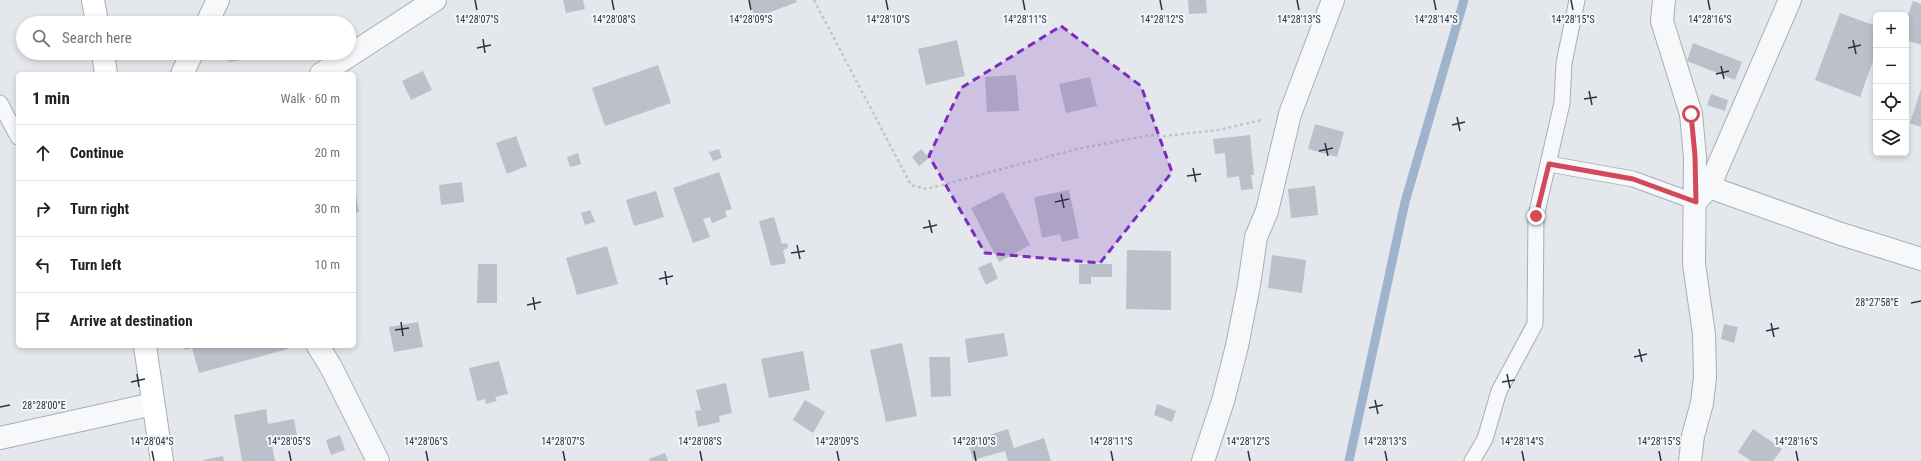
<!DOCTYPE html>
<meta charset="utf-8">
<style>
:root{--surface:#fff;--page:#f2f2f2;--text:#222;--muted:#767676;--line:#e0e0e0}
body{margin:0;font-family:"Roboto Condensed",sans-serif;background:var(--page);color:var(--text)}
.controls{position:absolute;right:12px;top:12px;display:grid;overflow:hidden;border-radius:6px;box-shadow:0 2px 6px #0003}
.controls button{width:36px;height:36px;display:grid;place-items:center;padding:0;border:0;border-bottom:1px solid var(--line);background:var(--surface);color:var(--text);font:20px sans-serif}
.stop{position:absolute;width:12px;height:12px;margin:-9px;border:3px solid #d1495b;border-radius:50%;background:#fff}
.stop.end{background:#d1495b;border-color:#fff;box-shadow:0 1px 4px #0008}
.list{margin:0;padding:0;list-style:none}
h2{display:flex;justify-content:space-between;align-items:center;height:52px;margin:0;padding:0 16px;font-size:17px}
h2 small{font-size:13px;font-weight:400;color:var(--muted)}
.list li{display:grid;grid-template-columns:26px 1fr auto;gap:12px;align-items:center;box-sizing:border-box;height:56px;padding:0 16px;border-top:1px solid var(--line)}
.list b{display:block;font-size:15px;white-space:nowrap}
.list em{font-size:13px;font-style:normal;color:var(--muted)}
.icon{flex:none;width:22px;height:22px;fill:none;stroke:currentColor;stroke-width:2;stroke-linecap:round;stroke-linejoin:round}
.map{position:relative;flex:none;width:1921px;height:461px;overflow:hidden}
.search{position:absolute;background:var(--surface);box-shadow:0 2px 6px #0003;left:16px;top:16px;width:340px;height:44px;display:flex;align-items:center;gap:10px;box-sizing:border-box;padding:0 14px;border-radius:22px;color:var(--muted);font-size:15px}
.panel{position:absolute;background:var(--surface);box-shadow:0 2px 6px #0003;left:16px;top:72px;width:340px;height:276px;border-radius:6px}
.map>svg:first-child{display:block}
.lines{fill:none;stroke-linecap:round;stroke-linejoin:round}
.stream{stroke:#9fb4cc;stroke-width:9}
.building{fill:#bbc0ca}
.lane-casing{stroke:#a9aeb7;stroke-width:17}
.street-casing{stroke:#a9aeb7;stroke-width:24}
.secondary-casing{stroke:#a9aeb7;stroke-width:24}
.path{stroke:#c2c5cb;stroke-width:2.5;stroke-dasharray:3 3;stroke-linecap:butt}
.lane{stroke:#f7f8fa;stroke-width:15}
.street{stroke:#f7f8fa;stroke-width:22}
.secondary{stroke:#fff;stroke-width:22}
.route{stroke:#d1495b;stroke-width:5}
.marked{fill:#7b2cbf;fill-opacity:0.2;stroke:#7b2cbf;stroke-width:3;stroke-dasharray:8 5;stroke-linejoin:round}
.ticks{fill:none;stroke:#2b3445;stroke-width:1.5}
.ticks-label{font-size:10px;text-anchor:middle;fill:#2b3445;stroke:#f4f6f9;stroke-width:4;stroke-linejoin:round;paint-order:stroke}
</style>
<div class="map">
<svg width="1921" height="461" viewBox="0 0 1921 461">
<rect width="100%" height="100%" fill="#e4e7ec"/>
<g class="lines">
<path class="stream" d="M1349 461 1405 202 1464 0"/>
</g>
<g class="building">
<path d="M563 0H583L585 9 566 13Z"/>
<path d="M749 0H796L797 2 755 18Z"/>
<path d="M1188 0H1206L1207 13 1189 14Z"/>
<path d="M1913 1 1921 4V45L1906 40V21Z"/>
<path d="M1840 13 1876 26V53L1860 97 1815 80Z"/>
<path d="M957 40 965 76 926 85 918 49Z"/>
<path d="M1693 43 1742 62 1735 80 1687 61Z"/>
<path d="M227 53H250L251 58 229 62Z"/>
<path d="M658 65 671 103 605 126 592 88Z"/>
<path d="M423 71 432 90 411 100 402 81Z"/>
<path d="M1016 75 1019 111 987 112 985 77Z"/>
<path d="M1090 77 1097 106 1066 113 1059 84Z"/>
<path d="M1921 89V127L1910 123Z"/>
<path d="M1711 94 1728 100 1725 111 1707 105Z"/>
<path d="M1315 124 1344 132 1337 157 1308 149Z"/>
<path d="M1250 135 1254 175H1251L1253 189 1241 190 1239 176 1227 178 1225 153 1215 154 1213 139Z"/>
<path d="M516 136 527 166 507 174 496 143Z"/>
<path d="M719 149 722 158 713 161 709 152Z"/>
<path d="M921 149 929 158 919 166 912 157Z"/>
<path d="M578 153 581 164 570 167 567 157Z"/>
<path d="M719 172 732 209 725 211 727 217 712 223 710 217 703 219 710 237 693 243 673 188Z"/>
<path d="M462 182 464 202 441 205 439 185Z"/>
<path d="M354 183 359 212 354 213Z"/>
<path d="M1315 186 1318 215 1291 218 1288 189Z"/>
<path d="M1069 190 1079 238 1062 242 1060 234 1042 238 1034 197Z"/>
<path d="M656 191 664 217 634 226 626 200Z"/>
<path d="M1003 192 1030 245 999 262 971 208Z"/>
<path d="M590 210 595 222 585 225 581 213Z"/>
<path d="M774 217 782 244 787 243 788 248 783 250 786 263 771 266 759 221Z"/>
<path d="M607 246 618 284 577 295 566 258Z"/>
<path d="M1127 250 1171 251V310L1126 309Z"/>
<path d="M1272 255 1306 260 1302 293 1268 288Z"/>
<path d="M991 262 998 278 986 285 978 268Z"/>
<path d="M478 264H497V303H477Z"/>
<path d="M1079 264H1112V277H1091V284H1079Z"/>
<path d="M418 322 423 347 394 352 389 327Z"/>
<path d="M1724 324 1738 327 1734 343 1721 339Z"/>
<path d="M1004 333 1008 356 968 363 965 339Z"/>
<path d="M902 343 917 416 886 422 870 350Z"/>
<path d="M184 346H287L288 349 199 373 192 348 185 350Z"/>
<path d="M803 351 810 390 769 398 761 359Z"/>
<path d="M929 357H950L951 396 931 397Z"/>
<path d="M499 361 508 394 495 397 497 401 486 404 485 399 477 401 469 368Z"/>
<path d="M726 383 732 413 719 416 720 422 698 427 695 411 701 410 696 390Z"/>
<path d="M805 400 825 412 813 433 793 420Z"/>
<path d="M1157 404 1176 411 1172 422 1154 415Z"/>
<path d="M266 409 268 424 294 419 297 435 271 440 275 461H242L234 415Z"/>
<path d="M1008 429 1014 448 1044 438 1051 461H1008L1005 451 973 460 968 442Z"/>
<path d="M1753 429 1782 449 1773 461H1751L1738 452Z"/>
<path d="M340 435 345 450 331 455 326 440Z"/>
<path d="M665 453 668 461H649V459Z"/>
<path d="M223 456 224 461H203V460Z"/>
</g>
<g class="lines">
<defs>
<g id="lane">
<path d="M0 103 18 137"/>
<path d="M1549 164 1633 179 1696 202"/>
<path d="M1472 461 1485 439 1499 391 1535 324 1536 216 1562 103 1564 63 1577 0"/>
</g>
<g id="street">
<path d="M1664 0 1662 21 1691 114 1695 157 1694 264 1704 334 1705 377 1702 403 1693 436 1690 461"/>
<path d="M207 23 218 0"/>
<path d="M182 74 192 53"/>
<path d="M321 74 435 0"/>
<path d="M1709 187 1838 233 1921 259"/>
<path d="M1699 198 1709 187 1790 0"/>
<path d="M318 346 331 367 378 461"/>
<path d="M0 438 153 404"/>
<path d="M1203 461 1223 401 1237 346 1249 285 1256 237 1267 211 1290 114 1333 0"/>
</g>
<g id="secondary">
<path d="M93 0 97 23"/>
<path d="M103 53 106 74"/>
<path d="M145 346 162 461"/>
</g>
</defs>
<use href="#lane" class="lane-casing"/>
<use href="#street" class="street-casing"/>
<use href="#secondary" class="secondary-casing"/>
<path class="path" d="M814 0 911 185 927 189 1077 149 1150 135 1164 136 1218 130 1262 120"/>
<use href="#lane" class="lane"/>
<use href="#street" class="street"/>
<use href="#secondary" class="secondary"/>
</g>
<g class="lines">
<path class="route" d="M1536 216 1549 164 1633 179 1696 202 1695 156 1691 114"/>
</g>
<path class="marked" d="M1061 26 1141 86 1172 172 1100 263 985 253 929 156 961 88Z"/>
<path class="ticks" d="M475 0 477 10M612 0 614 10M749 0 751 10M886 0 888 10M1023 0 1025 10M1160 0 1162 10M1297 0 1299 10M1434 0 1436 10M1571 0 1573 10M1708 0 1710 10M483 39 485 53M1853 40 1856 54M477 48 491 45M1848 48 1861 45M1721 66 1724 79M1716 74 1729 71M1589 91 1592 105M1584 99 1597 97M1457 117 1460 131M1452 125 1465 122M1325 143 1328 156M1319 151 1333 148M1193 168 1196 182M1187 176 1201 174M1061 194 1064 208M1055 202 1069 199M929 220 932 233M923 228 937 225M797 245 800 259M791 253 805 251M665 271 667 285M659 279 673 276M533 297 535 310M1911 303 1921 301M527 305 541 302M401 322 403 336M1771 323 1774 337M395 330 409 328M1766 331 1779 328M1639 349 1642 362M1634 357 1647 354M137 374 139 387M1507 374 1510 388M131 382 145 379M1502 382 1515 380M1375 400 1378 414M0 407 10 405M1369 408 1383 405M152 451 154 461M289 451 291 461M426 451 428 461M563 451 565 461M700 451 702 461M837 451 839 461M974 451 976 461M1111 451 1113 461M1248 451 1250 461M1385 451 1387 461M1522 451 1524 461M1659 451 1661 461M1796 451 1798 461"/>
<g class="ticks-label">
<text x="477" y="23">14°28'07"S</text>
<text x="614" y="23">14°28'08"S</text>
<text x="751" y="23">14°28'09"S</text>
<text x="888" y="23">14°28'10"S</text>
<text x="1162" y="23">14°28'12"S</text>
<text x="1299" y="23">14°28'13"S</text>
<text x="1436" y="23">14°28'14"S</text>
<text x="1573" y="23">14°28'15"S</text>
<text x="1710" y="23">14°28'16"S</text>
<text x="1025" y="23">14°28'11"S</text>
<text x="1877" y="306">28°27'58"E</text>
<text x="44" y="409">28°28'00"E</text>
<text x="152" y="445">14°28'04"S</text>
<text x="289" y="445">14°28'05"S</text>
<text x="426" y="445">14°28'06"S</text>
<text x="563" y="445">14°28'07"S</text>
<text x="700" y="445">14°28'08"S</text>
<text x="837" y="445">14°28'09"S</text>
<text x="974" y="445">14°28'10"S</text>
<text x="1111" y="445">14°28'11"S</text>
<text x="1248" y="445">14°28'12"S</text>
<text x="1385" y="445">14°28'13"S</text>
<text x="1522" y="445">14°28'14"S</text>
<text x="1659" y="445">14°28'15"S</text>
<text x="1796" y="445">14°28'16"S</text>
</g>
</svg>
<div class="controls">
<button>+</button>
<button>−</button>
<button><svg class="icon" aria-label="locate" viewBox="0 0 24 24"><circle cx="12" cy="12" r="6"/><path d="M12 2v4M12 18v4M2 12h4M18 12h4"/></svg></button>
<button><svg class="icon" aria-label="layers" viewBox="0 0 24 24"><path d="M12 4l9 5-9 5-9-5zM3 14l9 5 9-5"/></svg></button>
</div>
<div class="stop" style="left:1691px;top:114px"></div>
<div class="stop end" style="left:1536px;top:216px"></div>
<div class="search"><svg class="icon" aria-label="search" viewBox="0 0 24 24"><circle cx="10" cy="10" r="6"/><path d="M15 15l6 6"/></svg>Search here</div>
<section class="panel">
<h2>1 min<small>Walk · 60 m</small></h2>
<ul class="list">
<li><svg class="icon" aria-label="ahead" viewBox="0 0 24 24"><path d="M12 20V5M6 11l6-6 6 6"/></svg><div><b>Continue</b></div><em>20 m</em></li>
<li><svg class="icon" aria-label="right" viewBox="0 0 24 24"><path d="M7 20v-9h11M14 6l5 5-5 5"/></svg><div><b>Turn right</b></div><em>30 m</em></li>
<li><svg class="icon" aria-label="left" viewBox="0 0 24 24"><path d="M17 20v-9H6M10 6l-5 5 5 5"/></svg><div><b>Turn left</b></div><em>10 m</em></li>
<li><svg class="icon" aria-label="arrive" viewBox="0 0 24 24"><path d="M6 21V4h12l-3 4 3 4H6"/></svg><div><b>Arrive at destination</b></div></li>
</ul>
</section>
</div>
